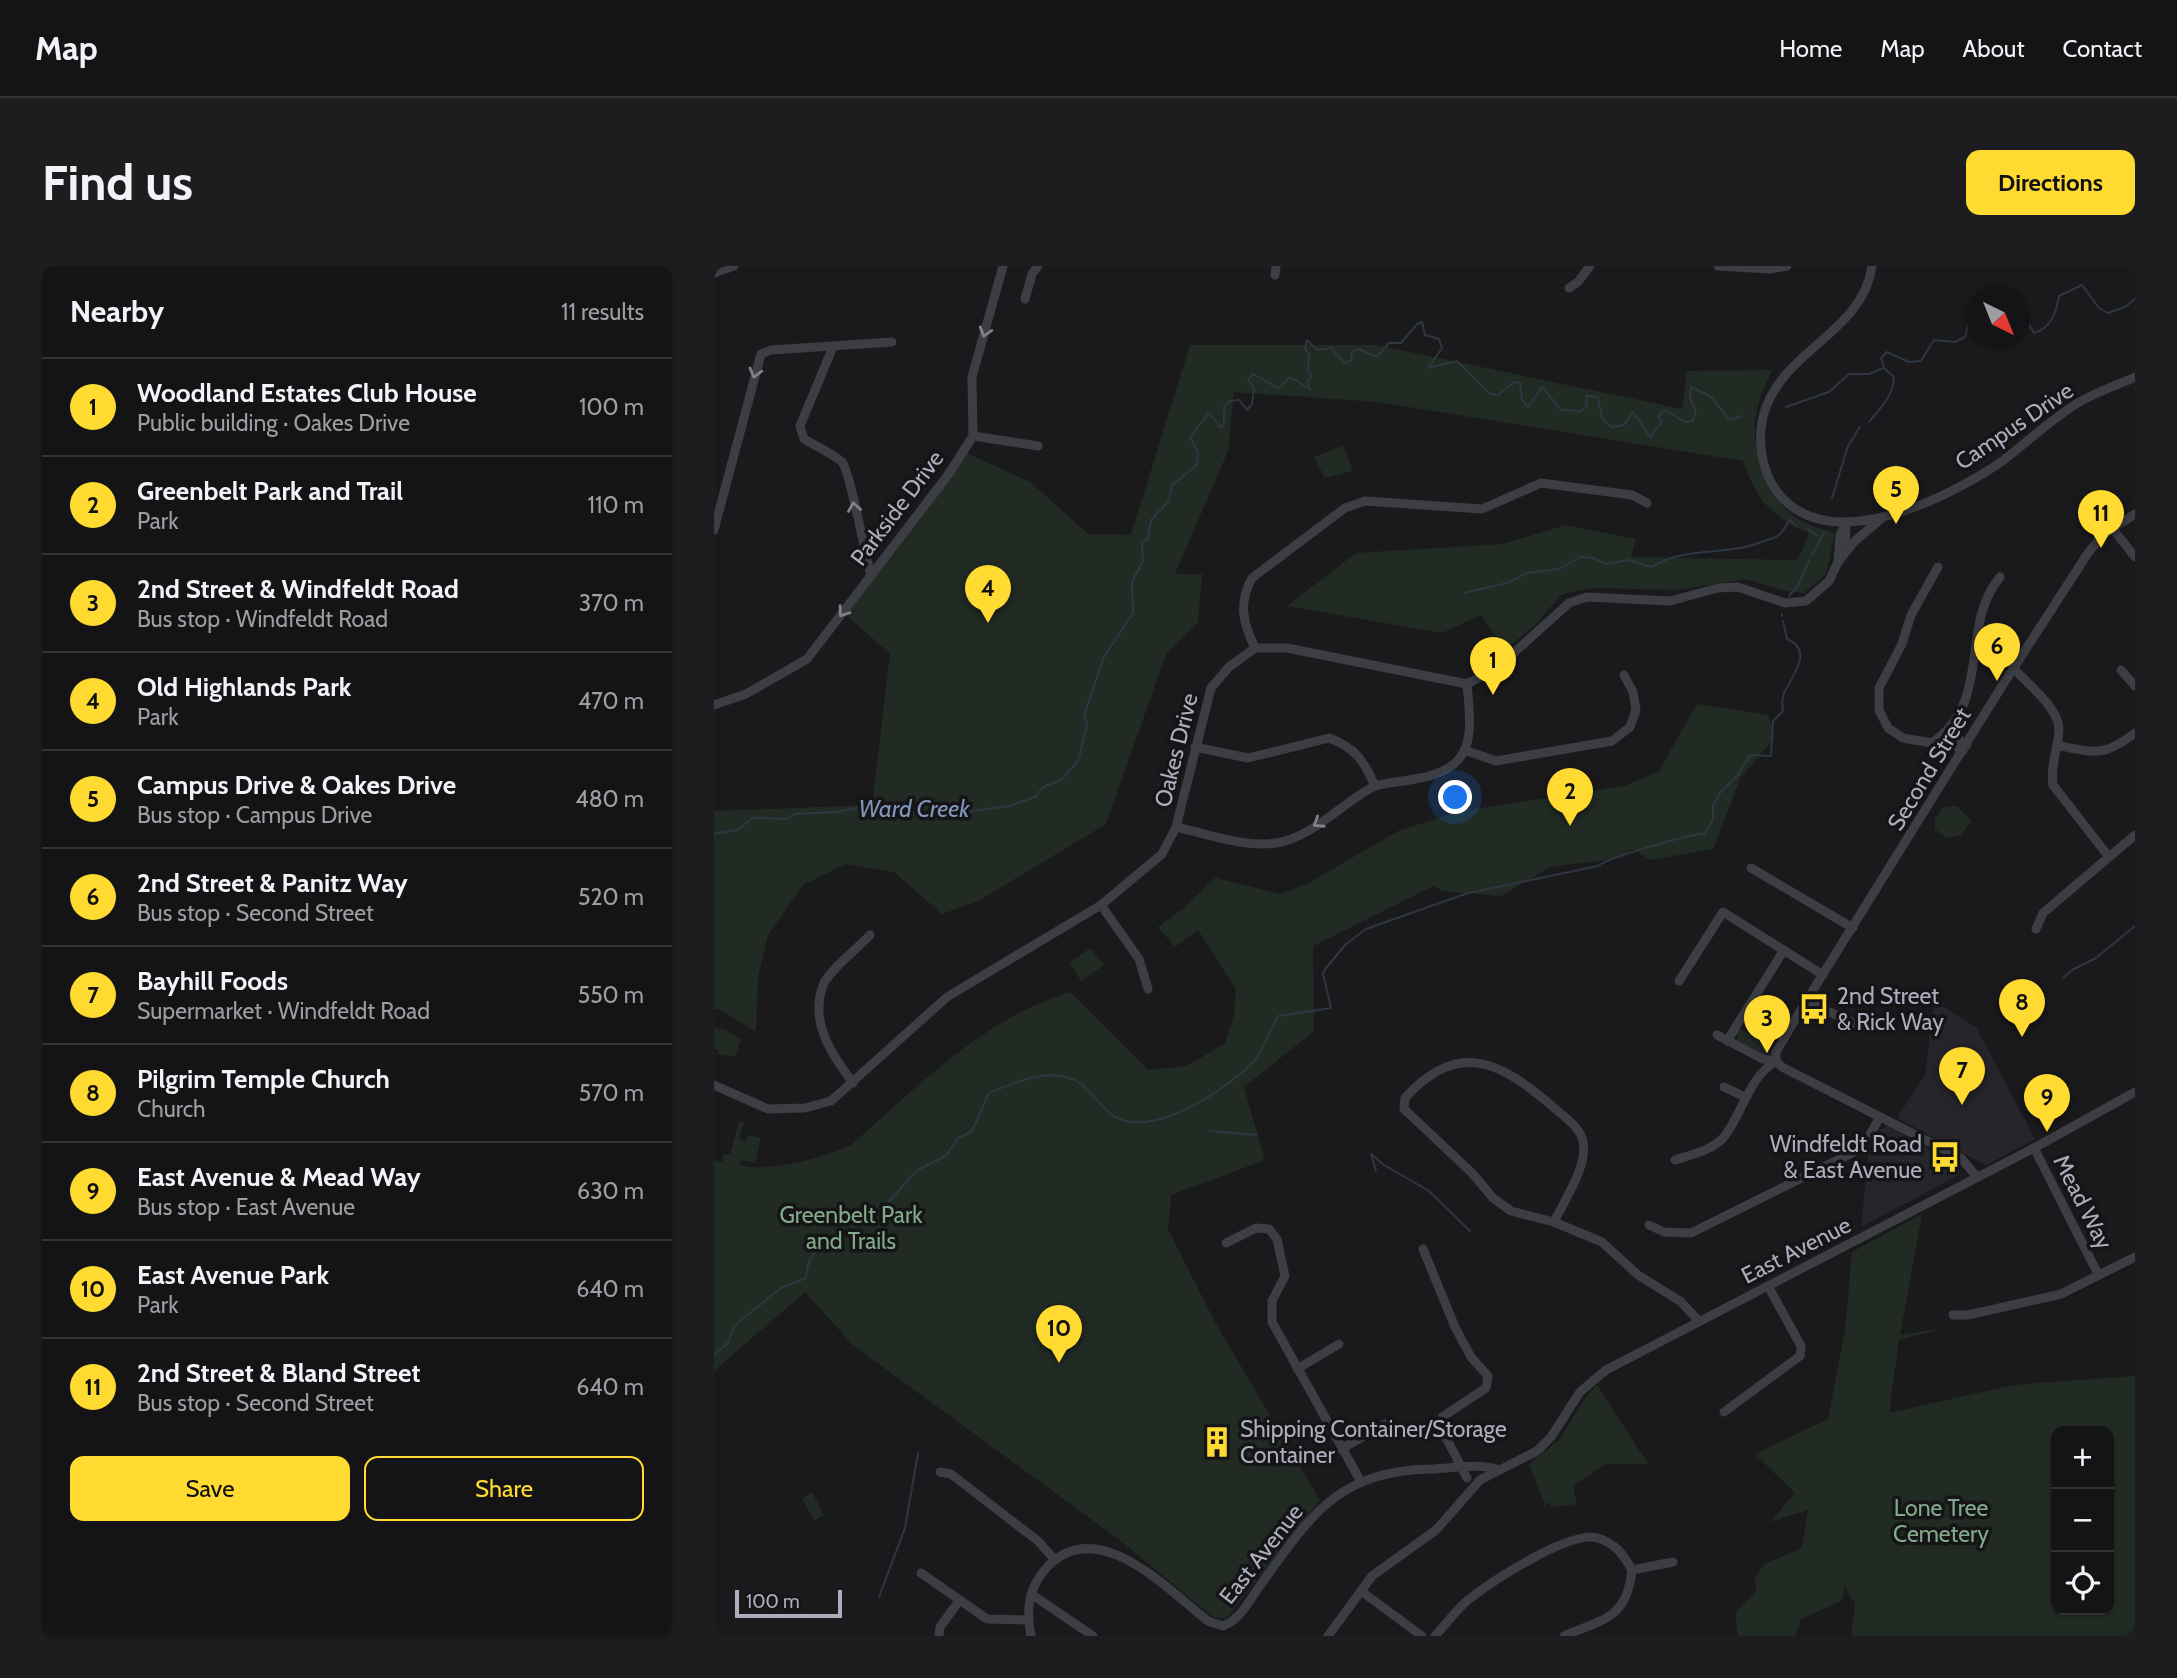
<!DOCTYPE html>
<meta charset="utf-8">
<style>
:root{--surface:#141416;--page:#1d1d1f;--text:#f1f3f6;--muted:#9d9ea1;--line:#333335;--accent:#ffda30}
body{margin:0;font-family:Cabin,sans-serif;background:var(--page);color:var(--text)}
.controls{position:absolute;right:21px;bottom:21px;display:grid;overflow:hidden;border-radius:14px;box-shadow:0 2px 5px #0004}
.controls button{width:63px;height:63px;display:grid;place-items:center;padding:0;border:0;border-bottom:2px solid var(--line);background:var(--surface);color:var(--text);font:35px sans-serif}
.compass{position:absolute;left:1253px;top:21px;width:63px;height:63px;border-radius:50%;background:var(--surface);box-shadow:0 2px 5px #0004;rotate:137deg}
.scale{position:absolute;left:21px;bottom:18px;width:107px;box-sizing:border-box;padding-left:7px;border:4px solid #acaebd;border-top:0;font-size:19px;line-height:24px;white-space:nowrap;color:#acaebd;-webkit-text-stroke:5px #151518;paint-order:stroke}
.you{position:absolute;left:742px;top:532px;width:24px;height:24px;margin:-18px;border:5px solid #fff;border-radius:50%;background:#1a73e8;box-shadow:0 0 0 10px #1a73e833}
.badge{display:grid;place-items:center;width:46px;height:46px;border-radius:50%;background:var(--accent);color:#111;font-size:23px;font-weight:700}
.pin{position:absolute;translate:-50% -58px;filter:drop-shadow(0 2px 4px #0008)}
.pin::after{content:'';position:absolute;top:37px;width:24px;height:21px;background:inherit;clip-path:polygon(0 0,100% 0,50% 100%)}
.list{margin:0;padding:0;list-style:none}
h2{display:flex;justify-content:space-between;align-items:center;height:91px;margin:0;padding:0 28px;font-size:30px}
h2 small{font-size:23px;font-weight:400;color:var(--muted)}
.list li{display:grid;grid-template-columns:46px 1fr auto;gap:21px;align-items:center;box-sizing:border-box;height:98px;padding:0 28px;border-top:2px solid var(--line)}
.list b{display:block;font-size:26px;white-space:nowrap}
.list p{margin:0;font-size:23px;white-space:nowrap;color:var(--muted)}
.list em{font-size:23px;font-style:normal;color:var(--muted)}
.actions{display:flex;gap:14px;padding:21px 28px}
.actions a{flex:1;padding:16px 0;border:2px solid var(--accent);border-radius:14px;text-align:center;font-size:24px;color:var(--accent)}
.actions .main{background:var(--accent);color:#111}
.icon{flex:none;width:38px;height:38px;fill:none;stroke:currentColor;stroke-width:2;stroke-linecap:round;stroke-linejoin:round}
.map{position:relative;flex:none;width:1421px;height:1370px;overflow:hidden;border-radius:14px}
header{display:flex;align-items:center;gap:42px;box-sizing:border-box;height:98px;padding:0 35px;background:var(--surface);border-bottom:2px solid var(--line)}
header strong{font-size:33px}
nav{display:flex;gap:38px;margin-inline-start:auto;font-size:24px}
.intro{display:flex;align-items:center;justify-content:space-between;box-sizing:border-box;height:168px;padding:0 42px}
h1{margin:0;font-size:49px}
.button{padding:18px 32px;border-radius:14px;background:var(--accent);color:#111;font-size:24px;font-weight:700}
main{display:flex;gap:42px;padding:0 42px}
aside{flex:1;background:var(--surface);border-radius:14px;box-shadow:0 2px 5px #0004}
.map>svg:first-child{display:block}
.built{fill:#26262a}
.green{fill:#212b24;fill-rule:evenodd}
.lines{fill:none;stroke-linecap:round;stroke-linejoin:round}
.stream{stroke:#2e3642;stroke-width:2}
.minor{stroke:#3d3d44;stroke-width:9}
.oneway{stroke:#80818d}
.labels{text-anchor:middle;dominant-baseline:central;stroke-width:7;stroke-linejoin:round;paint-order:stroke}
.street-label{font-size:23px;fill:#acaebd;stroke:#151518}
.poi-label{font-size:23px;fill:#acaebd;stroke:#151518;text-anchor:start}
.park-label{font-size:23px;fill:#81a98a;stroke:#151518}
.water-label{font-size:24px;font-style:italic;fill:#8196ba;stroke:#151518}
</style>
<header>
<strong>Map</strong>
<nav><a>Home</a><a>Map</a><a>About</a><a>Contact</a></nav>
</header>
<div class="intro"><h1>Find us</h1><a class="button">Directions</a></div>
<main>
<aside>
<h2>Nearby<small>11 results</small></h2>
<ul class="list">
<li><span class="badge">1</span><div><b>Woodland Estates Club House</b><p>Public building · Oakes Drive</p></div><em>100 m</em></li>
<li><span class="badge">2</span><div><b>Greenbelt Park and Trail</b><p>Park</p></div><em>110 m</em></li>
<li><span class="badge">3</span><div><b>2nd Street &amp; Windfeldt Road</b><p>Bus stop · Windfeldt Road</p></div><em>370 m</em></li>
<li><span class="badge">4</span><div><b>Old Highlands Park</b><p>Park</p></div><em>470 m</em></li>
<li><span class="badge">5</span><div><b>Campus Drive &amp; Oakes Drive</b><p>Bus stop · Campus Drive</p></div><em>480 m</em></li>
<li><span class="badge">6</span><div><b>2nd Street &amp; Panitz Way</b><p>Bus stop · Second Street</p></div><em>520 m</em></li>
<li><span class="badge">7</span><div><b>Bayhill Foods</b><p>Supermarket · Windfeldt Road</p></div><em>550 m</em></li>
<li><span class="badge">8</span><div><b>Pilgrim Temple Church</b><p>Church</p></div><em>570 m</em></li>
<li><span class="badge">9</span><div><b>East Avenue &amp; Mead Way</b><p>Bus stop · East Avenue</p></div><em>630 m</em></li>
<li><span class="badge">10</span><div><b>East Avenue Park</b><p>Park</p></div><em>640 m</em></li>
<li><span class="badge">11</span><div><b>2nd Street &amp; Bland Street</b><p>Bus stop · Second Street</p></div><em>640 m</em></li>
</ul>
<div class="actions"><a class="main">Save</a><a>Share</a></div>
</aside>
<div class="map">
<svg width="1421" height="1370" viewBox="0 0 1421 1370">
<rect width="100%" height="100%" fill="#1a1a1d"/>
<g class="built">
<path d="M1220 735 1262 761 1321 873 1272 899 1183 852 1211 809Z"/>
<path d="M1174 860 1245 900V909L1147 961 1156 877 1166 864Z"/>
</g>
<g class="green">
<path d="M476 79H662L968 143 973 105 1058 104C1039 144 1034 167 1051 207 1069 248 1079 255 1121 267L1112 308 1090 327 1072 325 1032 313 963 324 880 322 848 328 820 360 791 384 767 349 728 367 573 340 642 287 789 278 852 259 922 273 917 291 1084 294 1095 267C1057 251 1043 234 1029 195L664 136 520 126 514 185 461 308H488L484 356 452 388 392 558 264 635 228 648 180 606 131 598 89 619 54 669 44 711 42 766 5 743H0V545L158 539 176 388 129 346 248 185 316 216 374 268 417 269Z"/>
<path d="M629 180 639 205 611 212 600 191Z"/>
<path d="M983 438 1054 449 1061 471 1027 511 999 583 936 594 919 583 907 592 836 601 787 630 729 625 719 620 599 680 600 765 530 821 551 894 457 929 454 963 468 991 501 1056 606 1234 512 1353 499 1351 403 1272 139 1079 91 1026 0 1105V894L8 896 10 888H16L25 855 30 856 25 873 31 875 34 869 47 872 41 897 27 894 25 899C60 907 104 892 136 880 202 822 270 752 356 726L434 804 473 800 511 777 520 749 522 723 484 664 461 681 444 661 470 642 501 612 566 628 595 617 684 565 747 545 910 520 945 505Z"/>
<path d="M1240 540H1243L1257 555 1247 569 1233 572 1221 563V553L1229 542Z"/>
<path d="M376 682 390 699 367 715 356 697Z"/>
<path d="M0 762 12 764 27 773 21 791 4 788V784L0 783Z"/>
<path d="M1026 762 1057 781 1052 789 1024 775 1023 767Z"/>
<path d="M1208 948 1186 1069 1231 1062 1185 1074 1175 1147 1299 1119 1421 1110V1370H1137L1141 1338 1131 1321 1127 1335 1087 1353 1081 1370H1024L1021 1347 1042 1325 1041 1311 1051 1298 1088 1282 1094 1244 1056 1256 1081 1227 1041 1188 1114 1153 1131 1065 1138 986ZM1342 1165H1395V1344H1342Z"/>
<path d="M883 1119 934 1198H892L859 1220 863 1238 837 1241 836 1236 831 1239 815 1198 845 1174 875 1127Z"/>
<path d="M98 1226 110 1249 100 1255 88 1232Z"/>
</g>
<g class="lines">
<g class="stream">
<path d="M1421 4V6"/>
<path d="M1306 44 1320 67C1338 62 1342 46 1345 30L1368 19 1385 42 1394 47 1411 41 1421 33"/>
<path d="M1170 101 1167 92 1173 86 1195 96 1207 95 1220 74 1241 76 1251 71 1255 55 1264 51"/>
<path d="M1072 141 1115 126 1135 108H1155L1169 102"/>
<path d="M1155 156C1167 141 1179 131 1180 111L1170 102"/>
<path d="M1118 232 1134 180 1146 161"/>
<path d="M1093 263 1104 270"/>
<path d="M1098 289 1110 267"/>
<path d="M750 327 793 317 813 307 845 303 866 291 879 292 893 298 914 294 938 301C969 280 1014 290 1047 276 1054 273 1062 273 1067 267 1071 263 1072 258 1076 254L1082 260"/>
<path d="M1075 330 1085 318 1095 294"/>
<path d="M1068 348V350"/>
<path d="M0 568 23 564 39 552 72 553 81 548 121 546 160 539 193 541 203 547H241L295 540 321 531 329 521 347 514 364 495 373 459 370 449 390 391 419 347 418 316 429 295 428 277 434 273 437 254 455 235 458 219 483 199 484 186 476 171 495 147 506 161 510 159V141L516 135 525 134 533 144 538 138 540 122 534 114 539 108 564 122 576 111 596 123 593 116 598 110 594 104 595 88 591 83 593 74 603 84 617 82 630 97 637 94 638 86 645 83 663 91 675 77H687L703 58 708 56 711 69 725 73 728 82 714 102 743 95 776 128 784 129 800 116 806 117 808 134 814 141 828 121 847 144 867 145 873 140 872 129 884 132 888 152 897 161 910 159 919 146 936 171 948 155 944 150 951 144 971 156 979 155 982 145 976 133 977 121 996 130 1016 154 1028 150"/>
<path d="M1349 712 1358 704 1382 692 1421 660"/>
<path d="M496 865 543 869"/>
<path d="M662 905 657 888 670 899 715 925 756 965"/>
<path d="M0 1088 14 1077 20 1060 67 1022 92 1012C95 966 132 987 140 960L165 947 202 905 232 890 243 873 258 865 275 827C303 816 338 799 366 817 379 826 388 844 401 851 441 872 511 824 538 797 549 785 556 764 564 750L617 742 609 707 612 702 632 678 652 663 754 627 884 600C893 592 978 567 990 568L999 554V540L1005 528 1023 510 1036 489 1057 490 1059 455 1069 445C1068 439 1068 433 1070 427 1077 412 1101 384 1073 373L1069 355"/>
<path d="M165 1331 191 1262 204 1187"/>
</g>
<g class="minor">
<path d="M1004 0 1056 3 1073 0"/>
<path d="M1158 0C1149 65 1075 81 1052 141 1042 168 1046 204 1064 227 1116 292 1234 232 1287 196 1311 178 1333 157 1359 140 1377 128 1401 120 1421 111"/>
<path d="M0 7 20 0"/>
<path d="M561 9 562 0"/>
<path d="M855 22 864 16 876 0"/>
<path d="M311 33 318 8 324 0"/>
<path d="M119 81 86 160 90 173C102 180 118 187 128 196 135 203 152 290 156 307"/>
<path d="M259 170 324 180"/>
<path d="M1398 262 1421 291"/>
<path d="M0 264 47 88 57 84 178 76"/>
<path d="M1131 286 1132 257"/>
<path d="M1124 296 1126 269 1132 257"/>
<path d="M1224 301 1197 349 1188 378 1165 422V444L1174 462 1189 472 1218 477C1279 435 1245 360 1286 311"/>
<path d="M541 382C529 357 524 337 538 312L631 242 651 235 768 243 827 217 918 229 933 237"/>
<path d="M1299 402C1313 417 1346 443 1345 464 1344 484 1336 499 1339 519L1395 591"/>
<path d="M1407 404 1421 420"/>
<path d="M0 439 32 428 93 393 234 209 259 170 258 111 289 0"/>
<path d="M1233 466 1253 479"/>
<path d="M1226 471 1249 485"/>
<path d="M1343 479C1380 487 1390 491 1421 467"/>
<path d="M481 481 534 492 615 472C642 482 650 495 661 520"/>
<path d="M753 485 782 495 898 475 916 461 922 444 919 426 910 409"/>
<path d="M462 561C494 568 530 582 562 577 598 572 628 537 659 521 671 516 688 516 701 513 762 503 758 470 753 418"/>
<path d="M1037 602 1139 662"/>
<path d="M387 639 425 693 434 723"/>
<path d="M1322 663 1329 647 1421 569"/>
<path d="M965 715 1009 646 1109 709"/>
<path d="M1092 735 1150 762"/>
<path d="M1003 769 1049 793 1062 795 1068 801 1247 892 1263 911"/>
<path d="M1013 775 1070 684"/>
<path d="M1062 795V786L1091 737 1288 420 1374 287 1389 269 1421 248"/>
<path d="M139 817C118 788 94 756 110 717 116 704 145 681 156 669"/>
<path d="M0 819 54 843 91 842 117 835 233 731 387 639 448 588 462 561 497 422 515 401 541 382H573L753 418 783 402 855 337 873 331 956 335 1004 322 1024 321 1071 337 1092 335 1115 315 1124 296 1141 275 1169 251"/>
<path d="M1010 821 1031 831"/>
<path d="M1320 882 1384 1008"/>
<path d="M961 894C976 889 999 884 1010 871 1029 847 1034 812 1062 795"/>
<path d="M840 956C850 935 874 900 869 876 866 860 850 851 838 840 787 796 744 773 691 832L690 843 758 907 779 932 797 945 840 956 888 976 924 1009 966 1035 985 1055"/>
<path d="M935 959 950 966 977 967 1140 886 1153 874 1166 851"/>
<path d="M512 977 542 962 555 963 563 973 571 1010 558 1035V1056L646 1214"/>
<path d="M709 983 741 1061 757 1091 774 1110 772 1122 728 1151 727 1162 753 1212"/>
<path d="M1239 1049H1254L1347 1028 1421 991"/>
<path d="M583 1103 625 1078"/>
<path d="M1010 1146 1086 1090 1087 1080 1054 1020"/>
<path d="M627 1183 671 1158"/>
<path d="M226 1206 237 1208 324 1275 341 1294"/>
<path d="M918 1304 959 1296"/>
<path d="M207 1307 273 1353 314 1354"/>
<path d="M647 1325 708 1370"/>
<path d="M317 1328 379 1370"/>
<path d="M225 1370 226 1361 245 1335"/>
<path d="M317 1370C312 1344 314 1321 334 1300 385 1249 453 1323 494 1355L509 1360C526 1354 535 1335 545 1321 596 1251 622 1205 717 1203 742 1202 763 1197 786 1204"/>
<path d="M614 1370 658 1310 722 1264 766 1214 823 1185 837 1171 866 1126 892 1104 1320 882 1421 826"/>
<path d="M721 1370C732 1358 742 1344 754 1334 777 1316 855 1264 884 1272 902 1278 909 1288 918 1304"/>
<path d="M850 1370C890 1353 913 1352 918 1304"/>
</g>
</g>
<defs><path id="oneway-chevron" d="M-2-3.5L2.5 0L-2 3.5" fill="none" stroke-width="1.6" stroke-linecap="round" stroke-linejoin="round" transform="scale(1.75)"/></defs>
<g class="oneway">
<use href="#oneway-chevron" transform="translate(271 66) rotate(107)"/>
<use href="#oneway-chevron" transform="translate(41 107) rotate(105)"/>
<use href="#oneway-chevron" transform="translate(140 241) rotate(-99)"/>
<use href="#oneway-chevron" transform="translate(129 346) rotate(126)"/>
<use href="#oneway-chevron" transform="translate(604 557) rotate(147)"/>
</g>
<defs>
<symbol id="bus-bare" viewBox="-9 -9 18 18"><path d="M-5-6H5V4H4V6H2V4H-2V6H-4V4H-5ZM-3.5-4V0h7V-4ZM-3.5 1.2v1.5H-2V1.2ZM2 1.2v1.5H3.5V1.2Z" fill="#ffda30" stroke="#151518" stroke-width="2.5" paint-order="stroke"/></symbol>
<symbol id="building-bare" viewBox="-9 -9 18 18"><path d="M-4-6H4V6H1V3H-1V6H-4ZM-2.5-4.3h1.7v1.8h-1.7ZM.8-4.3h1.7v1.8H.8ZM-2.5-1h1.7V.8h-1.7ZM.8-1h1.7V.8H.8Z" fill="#ffda30" stroke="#151518" stroke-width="2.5" paint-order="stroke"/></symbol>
</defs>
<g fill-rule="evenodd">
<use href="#bus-bare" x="1078" y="721" width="44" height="44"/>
<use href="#bus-bare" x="1209" y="869" width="44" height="44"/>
<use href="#building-bare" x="481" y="1154" width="44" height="44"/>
</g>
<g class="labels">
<g class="street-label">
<text transform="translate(1300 160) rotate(-34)">Campus Drive</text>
<text transform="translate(183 242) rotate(-53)">Parkside Drive</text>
<text transform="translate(462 484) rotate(-76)">Oakes Drive</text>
<text transform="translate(1215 503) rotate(-59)">Second Street</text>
<text transform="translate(1369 936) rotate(63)">Mead Way</text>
<text transform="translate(1082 984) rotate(-27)">East Avenue</text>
<text transform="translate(547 1288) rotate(-52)">East Avenue</text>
</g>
<g class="poi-label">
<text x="1123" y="730">2nd Street<tspan x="1123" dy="26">&amp; Rick Way</tspan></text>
<text x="1208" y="878" text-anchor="end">Windfeldt Road<tspan x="1208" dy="26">&amp; East Avenue</tspan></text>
<text x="526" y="1163">Shipping Container/Storage<tspan x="526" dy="26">Container</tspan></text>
</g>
<g class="park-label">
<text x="137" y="949">Greenbelt Park<tspan x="137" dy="26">and Trails</tspan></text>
<text x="1227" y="1242">Lone Tree<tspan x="1227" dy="26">Cemetery</tspan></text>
</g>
<g class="water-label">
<text x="200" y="542">Ward Creek</text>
</g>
</g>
</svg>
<div class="controls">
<button>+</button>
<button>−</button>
<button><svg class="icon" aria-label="locate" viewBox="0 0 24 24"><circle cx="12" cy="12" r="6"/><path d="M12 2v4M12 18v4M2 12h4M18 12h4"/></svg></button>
</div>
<svg class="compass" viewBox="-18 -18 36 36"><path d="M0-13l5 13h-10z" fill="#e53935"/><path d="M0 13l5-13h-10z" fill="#9d9ea1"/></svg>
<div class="scale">100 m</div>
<div class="you"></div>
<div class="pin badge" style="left:779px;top:429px">1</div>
<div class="pin badge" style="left:856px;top:560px">2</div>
<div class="pin badge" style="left:1053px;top:787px">3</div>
<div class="pin badge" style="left:274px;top:357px">4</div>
<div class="pin badge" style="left:1182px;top:258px">5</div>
<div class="pin badge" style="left:1283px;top:415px">6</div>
<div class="pin badge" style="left:1248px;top:839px">7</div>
<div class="pin badge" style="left:1308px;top:771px">8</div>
<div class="pin badge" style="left:1333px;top:866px">9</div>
<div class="pin badge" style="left:345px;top:1097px">10</div>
<div class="pin badge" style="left:1387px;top:282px">11</div>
</div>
</main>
